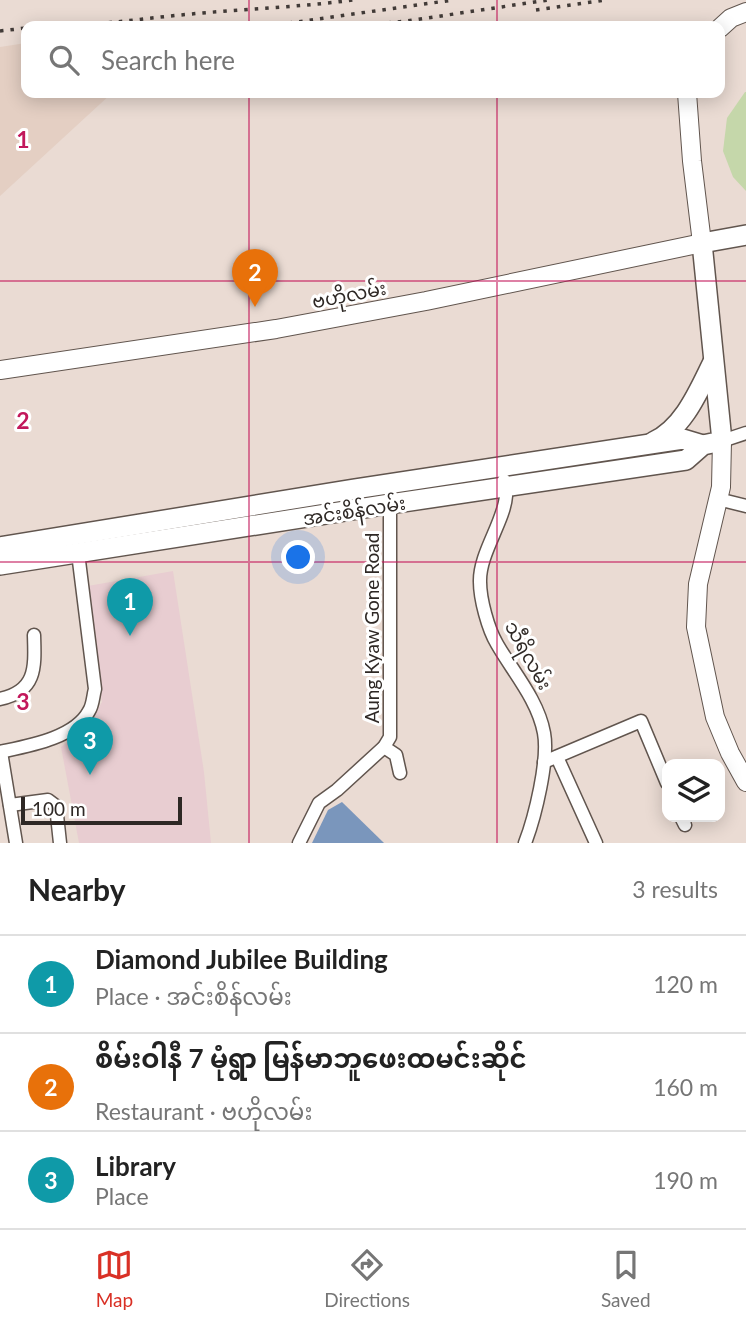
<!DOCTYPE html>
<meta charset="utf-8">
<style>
:root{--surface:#fff;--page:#f6f6f6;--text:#222;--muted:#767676;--line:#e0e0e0;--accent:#d93025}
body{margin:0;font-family:Lato,"Noto Sans Myanmar",sans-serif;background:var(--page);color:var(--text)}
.controls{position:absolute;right:21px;bottom:21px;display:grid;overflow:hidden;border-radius:14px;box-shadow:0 4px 18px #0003}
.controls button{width:63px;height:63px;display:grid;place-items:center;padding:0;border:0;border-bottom:2px solid var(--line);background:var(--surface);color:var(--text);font:35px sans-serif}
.scale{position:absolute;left:21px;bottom:18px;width:161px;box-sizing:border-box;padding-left:7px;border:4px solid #2e2825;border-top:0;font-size:19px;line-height:24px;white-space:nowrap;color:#2e2825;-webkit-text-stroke:5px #fff;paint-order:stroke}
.you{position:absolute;left:299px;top:558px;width:24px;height:24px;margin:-18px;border:5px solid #fff;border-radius:50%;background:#1a73e8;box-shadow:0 0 0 10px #1a73e833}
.badge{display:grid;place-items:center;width:46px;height:46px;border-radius:50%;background:var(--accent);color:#fff;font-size:23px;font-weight:700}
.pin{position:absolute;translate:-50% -58px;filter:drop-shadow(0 2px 4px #0008)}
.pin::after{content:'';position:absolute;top:37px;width:24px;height:21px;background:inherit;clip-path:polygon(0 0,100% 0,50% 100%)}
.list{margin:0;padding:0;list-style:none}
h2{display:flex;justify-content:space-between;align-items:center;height:91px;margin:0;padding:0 28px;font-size:30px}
h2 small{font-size:23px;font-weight:400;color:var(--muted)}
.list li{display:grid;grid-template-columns:46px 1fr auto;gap:21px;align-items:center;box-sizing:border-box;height:98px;padding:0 28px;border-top:2px solid var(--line)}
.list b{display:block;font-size:26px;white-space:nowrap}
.list p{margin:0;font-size:23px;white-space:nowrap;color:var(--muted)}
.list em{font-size:23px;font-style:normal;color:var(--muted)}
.icon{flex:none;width:38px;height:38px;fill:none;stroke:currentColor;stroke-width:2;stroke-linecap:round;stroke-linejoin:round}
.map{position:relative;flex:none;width:746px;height:843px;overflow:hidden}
.search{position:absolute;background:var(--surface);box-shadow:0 4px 18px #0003;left:21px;right:21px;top:21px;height:77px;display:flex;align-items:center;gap:18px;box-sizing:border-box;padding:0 24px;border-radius:14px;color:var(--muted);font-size:26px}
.sheet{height:385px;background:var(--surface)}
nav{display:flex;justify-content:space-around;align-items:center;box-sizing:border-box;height:98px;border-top:2px solid var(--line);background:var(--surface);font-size:19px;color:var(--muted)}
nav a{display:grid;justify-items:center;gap:4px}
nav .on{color:var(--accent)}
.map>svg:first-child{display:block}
.built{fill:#e4cfc3}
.education{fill:#e8cdd1}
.green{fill:#c5d7aa}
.water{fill:#7a96bc}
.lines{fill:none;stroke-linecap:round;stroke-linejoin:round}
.street-casing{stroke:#61554e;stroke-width:15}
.secondary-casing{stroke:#61554e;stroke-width:20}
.primary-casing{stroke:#61554e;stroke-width:22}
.street{stroke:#fff;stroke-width:12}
.secondary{stroke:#fff;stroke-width:18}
.primary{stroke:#fff;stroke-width:19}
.rail{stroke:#423b38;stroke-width:3.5;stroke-dasharray:3.5 7;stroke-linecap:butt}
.grid{fill:none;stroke:#c2185b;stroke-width:2;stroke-opacity:0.55}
.labels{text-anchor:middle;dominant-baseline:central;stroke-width:6;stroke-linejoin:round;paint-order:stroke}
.street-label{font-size:19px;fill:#2e2825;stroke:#fff}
.grid-label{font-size:23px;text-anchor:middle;font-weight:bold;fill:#c2185b;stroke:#fff;stroke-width:6;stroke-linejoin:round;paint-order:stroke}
</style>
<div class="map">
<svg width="746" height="843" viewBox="0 0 746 843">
<rect width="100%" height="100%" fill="#eadbd3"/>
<path class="built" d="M26 43V93H112L0 196V47Z"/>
<path class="education" d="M173 571 204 772 211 843H79L61 747 89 725 102 702 82 587Z"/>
<path class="green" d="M745 92H746V191L733 177 723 151 727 118Z"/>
<path class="water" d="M342 802 384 843H312L328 810Z"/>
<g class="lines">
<defs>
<g id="street">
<path d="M722 441 746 433"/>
<path d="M504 480C504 485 506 491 506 496 504 522 479 554 480 582 480 599 488 629 497 644 513 672 538 700 544 733 549 760 535 817 525 843"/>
<path d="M718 499 746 506"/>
<path d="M0 699C37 691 35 667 34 635"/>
<path d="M384 747 396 755 400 773"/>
<path d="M0 752C28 746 75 738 89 711 93 705 93 696 95 689L78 553"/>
<path d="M1 752 16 843"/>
<path d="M557 757 596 843"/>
<path d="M544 762 641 721 667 783"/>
<path d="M10 805 48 800 56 806 60 843"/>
<path d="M681 817 685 825"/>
<path d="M299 843 319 803 337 790 384 747 390 737V504"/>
</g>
<g id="secondary">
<path d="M720 28 731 18 746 12"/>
<path d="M0 370 276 329 426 301 702 243 692 161 687 93"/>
<path d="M722 441 721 487 698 584 696 627 715 717 730 753 746 782"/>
</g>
<g id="primary">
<path d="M653 442C684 428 699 390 713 362"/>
<path d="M0 547 354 489 683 439 703 445"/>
<path d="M0 565 390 504 686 460 703 445 722 441 702 243 746 235"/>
</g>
</defs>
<use href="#street" class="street-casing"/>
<use href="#secondary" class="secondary-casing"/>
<use href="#primary" class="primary-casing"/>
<use href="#street" class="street"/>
<use href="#secondary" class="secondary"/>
<use href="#primary" class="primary"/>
<g class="rail">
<path d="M536 10 606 0"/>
<path d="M161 24 195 26"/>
<path d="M56 26C102 25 146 18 191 14 245 9 300 7 353 0"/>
<path d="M268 26 453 0"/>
<path d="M356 26 407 21 548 0"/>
<path d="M0 31 26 28"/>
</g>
</g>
<path class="grid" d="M249 0V26M497 0V26M249 93V843M497 93V843M0 281H746M0 562H746"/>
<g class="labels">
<g class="street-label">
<text transform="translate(349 294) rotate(-11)">ဗဟိုလမ်း</text>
<text transform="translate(354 510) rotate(-9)">အင်းစိန်လမ်း</text>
<text transform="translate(371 628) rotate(-90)">Aung Kyaw Gone Road</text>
<text transform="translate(529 655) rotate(61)">သီရိလမ်း</text>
</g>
</g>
<g class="grid-label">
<text x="23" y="148">1</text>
<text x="23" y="429">2</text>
<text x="23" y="710">3</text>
</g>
</svg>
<div class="controls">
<button><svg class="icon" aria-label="layers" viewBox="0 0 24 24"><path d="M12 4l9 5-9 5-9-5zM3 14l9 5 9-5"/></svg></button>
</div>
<div class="scale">100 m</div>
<div class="you"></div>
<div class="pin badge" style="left:130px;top:636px;background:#0f9aa8">1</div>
<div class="pin badge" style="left:255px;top:307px;background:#e8710a">2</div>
<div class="pin badge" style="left:90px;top:775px;background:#0f9aa8">3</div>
<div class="search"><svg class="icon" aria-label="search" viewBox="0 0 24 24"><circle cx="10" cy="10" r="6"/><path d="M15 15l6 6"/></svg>Search here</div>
</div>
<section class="sheet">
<h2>Nearby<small>3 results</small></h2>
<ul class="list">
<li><span class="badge" style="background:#0f9aa8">1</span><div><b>Diamond Jubilee Building</b><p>Place · အင်းစိန်လမ်း</p></div><em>120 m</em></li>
<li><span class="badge" style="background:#e8710a">2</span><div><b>စိမ်းဝါနီ 7 မုံရွာ မြန်မာဘူဖေးထမင်းဆိုင်</b><p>Restaurant · ဗဟိုလမ်း</p></div><em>160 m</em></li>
<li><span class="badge" style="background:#0f9aa8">3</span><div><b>Library</b><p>Place</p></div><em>190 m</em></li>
</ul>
</section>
<nav>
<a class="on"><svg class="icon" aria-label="map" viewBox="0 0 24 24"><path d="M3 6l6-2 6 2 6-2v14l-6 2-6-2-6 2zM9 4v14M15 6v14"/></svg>Map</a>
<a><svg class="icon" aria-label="directions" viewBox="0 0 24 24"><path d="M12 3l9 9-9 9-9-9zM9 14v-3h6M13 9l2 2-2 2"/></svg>Directions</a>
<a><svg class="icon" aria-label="saved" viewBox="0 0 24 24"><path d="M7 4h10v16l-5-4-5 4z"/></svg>Saved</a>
</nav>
